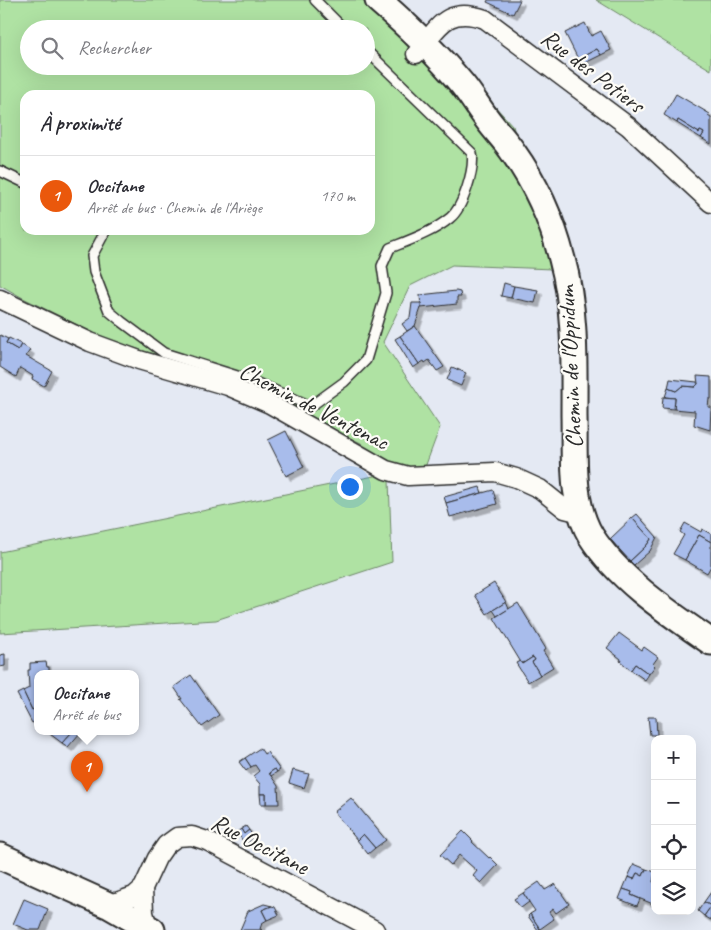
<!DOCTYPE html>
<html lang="fr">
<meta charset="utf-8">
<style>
:root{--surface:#fff;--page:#f2f2f3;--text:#2b2b33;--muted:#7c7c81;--line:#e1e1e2;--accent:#ea580c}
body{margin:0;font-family:Caveat,sans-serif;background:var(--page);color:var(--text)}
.controls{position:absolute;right:15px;bottom:15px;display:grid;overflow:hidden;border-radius:10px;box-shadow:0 5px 20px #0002}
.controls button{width:45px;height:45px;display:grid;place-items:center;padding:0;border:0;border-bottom:1px solid var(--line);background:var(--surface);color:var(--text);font:25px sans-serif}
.you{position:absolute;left:349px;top:486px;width:18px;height:18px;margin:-12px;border:4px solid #fff;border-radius:50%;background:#1a73e8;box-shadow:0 0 0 8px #1a73e833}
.badge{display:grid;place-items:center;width:32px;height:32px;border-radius:50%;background:var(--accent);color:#fff;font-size:16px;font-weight:700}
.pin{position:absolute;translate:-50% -41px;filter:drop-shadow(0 1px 2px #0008)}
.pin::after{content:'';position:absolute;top:26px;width:18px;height:15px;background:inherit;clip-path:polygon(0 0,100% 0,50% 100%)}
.popup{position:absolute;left:34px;top:670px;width:105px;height:65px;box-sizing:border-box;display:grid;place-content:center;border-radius:10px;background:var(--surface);filter:drop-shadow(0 1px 4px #0005);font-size:16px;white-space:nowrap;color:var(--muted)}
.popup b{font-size:19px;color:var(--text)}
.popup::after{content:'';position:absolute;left:50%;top:100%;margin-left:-10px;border:10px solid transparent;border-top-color:var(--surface)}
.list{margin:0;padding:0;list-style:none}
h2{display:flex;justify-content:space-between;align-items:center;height:65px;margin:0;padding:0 20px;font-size:21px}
h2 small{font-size:16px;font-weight:400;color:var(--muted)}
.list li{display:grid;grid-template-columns:32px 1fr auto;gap:15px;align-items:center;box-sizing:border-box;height:80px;padding:0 20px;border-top:1px solid var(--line)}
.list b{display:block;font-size:19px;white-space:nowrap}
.list p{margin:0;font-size:16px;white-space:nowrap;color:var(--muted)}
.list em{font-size:16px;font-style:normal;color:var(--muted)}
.icon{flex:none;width:28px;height:28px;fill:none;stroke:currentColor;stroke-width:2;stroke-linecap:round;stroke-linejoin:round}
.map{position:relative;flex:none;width:711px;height:930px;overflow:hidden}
.search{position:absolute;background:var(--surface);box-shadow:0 5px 20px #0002;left:20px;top:20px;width:355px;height:55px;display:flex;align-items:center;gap:12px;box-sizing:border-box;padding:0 18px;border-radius:28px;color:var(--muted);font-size:19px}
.panel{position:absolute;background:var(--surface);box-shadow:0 5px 20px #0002;left:20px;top:90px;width:355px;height:145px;border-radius:15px}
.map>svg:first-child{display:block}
.green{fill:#afe2a3;stroke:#6d8667;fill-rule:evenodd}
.building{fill:#a8bceb;stroke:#2b2b2b;filter:url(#shadow)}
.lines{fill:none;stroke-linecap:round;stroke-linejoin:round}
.lane-casing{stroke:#2b2b2b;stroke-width:12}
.street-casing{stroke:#2b2b2b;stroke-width:21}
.secondary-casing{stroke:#2b2b2b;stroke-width:29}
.lane{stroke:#fdfcf7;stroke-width:9}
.street{stroke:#fdfcf7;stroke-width:18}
.secondary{stroke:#fdfcf7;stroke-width:25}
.labels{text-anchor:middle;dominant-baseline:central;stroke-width:4.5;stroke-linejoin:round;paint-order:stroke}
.street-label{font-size:24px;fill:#2b2b2b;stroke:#fdfcf7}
</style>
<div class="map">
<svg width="711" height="930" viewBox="0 0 711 930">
<defs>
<filter id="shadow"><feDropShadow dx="4.5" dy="4.5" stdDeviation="0" flood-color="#0004"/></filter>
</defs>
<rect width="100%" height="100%" fill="#e4e9f3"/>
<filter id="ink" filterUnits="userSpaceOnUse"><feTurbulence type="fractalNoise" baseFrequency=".02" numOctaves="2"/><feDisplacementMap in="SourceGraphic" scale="10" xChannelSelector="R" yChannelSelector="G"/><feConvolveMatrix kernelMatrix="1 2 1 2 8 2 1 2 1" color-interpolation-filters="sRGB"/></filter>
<g filter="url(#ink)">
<g class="green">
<path d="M0 0H398L513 126 552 269 452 265 410 286 383 342 440 427 424 470 389 480 392 562 216 620 0 633V552L374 476 361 443 190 364 110 341 23 298 0 285ZM29 29H366V66H29ZM25 95H370V230H25Z"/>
<path d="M596 0H711V70Z"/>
</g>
<g class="building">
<path d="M488 0H520L513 14 487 2Z"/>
<path d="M585 23 591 36 601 31 611 50 601 55 597 49 578 59 565 33Z"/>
<path d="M597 49 601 55 581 65 578 59Z"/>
<path d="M676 94 710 114 708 116 711 118V144L701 138 704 133 700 131 699 133 678 120 677 123 664 115Z"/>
<path d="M678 120 699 133 700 131 704 133 701 138 677 123Z"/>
<path d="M504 283 514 286 511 298 501 296Z"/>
<path d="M514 286 538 290 535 303 511 298Z"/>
<path d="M456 291 460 292 461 297H457V304L421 308 420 295Z"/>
<path d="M412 303H421V308L415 326 407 331 402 324 410 318Z"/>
<path d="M415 326 444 367 437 371 429 360 425 363 424 361 419 364 400 336Z"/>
<path d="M0 335 8 339 6 343 18 350 21 344 30 350 26 356 52 371 44 386 32 379 33 376 20 368 16 377 0 367Z"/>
<path d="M400 336 419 364 413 368 395 339Z"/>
<path d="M9 338 21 344 18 350 6 343Z"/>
<path d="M452 367 466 373 461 386 447 380Z"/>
<path d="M697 376 711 377V399H709L708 407H711L710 430 694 425 695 411 674 409 675 398 665 397 668 388 676 391 682 386 695 387 698 384Z"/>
<path d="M670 379 697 382 698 384 695 387 682 386 676 391 668 388Z"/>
<path d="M663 397 675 398 674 409 662 408Z"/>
<path d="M286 431 304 467 286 476 268 440Z"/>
<path d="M480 487 482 493 446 503 444 497Z"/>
<path d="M493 490 497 504 450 517 446 503Z"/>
<path d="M637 514 657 537 650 551 634 565 630 561 646 546 651 539 632 518Z"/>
<path d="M632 518 651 539 646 546 630 561 610 539Z"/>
<path d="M685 523 701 532 702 529 711 534V542L699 535 685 560 673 554 684 535 680 532Z"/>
<path d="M699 535 711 542V566L707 573 685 560Z"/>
<path d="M494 583 506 602 487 614 475 595Z"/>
<path d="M506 602 509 609 497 616 493 610Z"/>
<path d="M518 603 546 649 543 651 553 667 540 675 532 662 535 660 533 657 522 664 494 618Z"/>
<path d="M619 633 642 650 644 647 658 657 653 664 655 666 649 674 635 664 631 670 620 661 621 659 607 648Z"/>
<path d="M5 654V666L0 667V655Z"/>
<path d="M533 657 535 660 532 662 540 675 528 682 516 663 520 661 522 664Z"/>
<path d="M46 662 47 667H49V673H38V707L32 710 23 691 29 688 28 670H30V663Z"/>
<path d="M635 664 649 674 645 680 631 670Z"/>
<path d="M191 675 219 715 202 727 180 699H182L174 687Z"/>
<path d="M23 691 32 710 38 707V720L32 723 17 694Z"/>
<path d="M648 717H656L657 735H650Z"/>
<path d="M46 731H73L62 743Z"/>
<path d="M73 731H78L80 733 68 747 62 743Z"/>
<path d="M260 748 264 754 267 752 280 770 277 772 275 769 269 773 278 786 279 804H266V794H260V784L253 776 259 771 255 765 251 767 245 758Z"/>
<path d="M245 758 251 767 246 771 239 762Z"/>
<path d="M275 769 277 772 271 776 269 773Z"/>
<path d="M293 770 309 774 304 788 289 783Z"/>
<path d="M260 794H266V804H261Z"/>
<path d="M351 798 386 840 375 848 363 834 357 840 334 812Z"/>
<path d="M246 826 249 830 244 834 241 829Z"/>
<path d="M241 829 244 834 249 830 252 835 243 841 237 832Z"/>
<path d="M463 831 473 841 472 842 489 858 490 857 498 865 481 883 473 876 477 871 459 855 451 865 440 855Z"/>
<path d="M363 834 375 848 368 854 357 840Z"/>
<path d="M634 864 646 869 643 876 637 873 634 879 628 877Z"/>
<path d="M646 869 655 872 653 882 655 883V903L653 904 631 895 632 892 623 889 628 877 634 879 637 873 643 876Z"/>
<path d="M539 882 545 890 555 884 569 904 556 913 553 909 549 912 554 919 540 929 530 914 535 911 523 893Z"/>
<path d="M623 889 632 892 631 895 640 899 637 906 619 899Z"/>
<path d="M711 892V920L704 916 711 906 704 902Z"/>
<path d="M523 893 529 902 521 908 514 899Z"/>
<path d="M24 899 48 909 40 930H28L13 924Z"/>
<path d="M704 902 711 906 704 916 698 911Z"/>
<path d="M264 904 272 906 262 910 267 920 262 923 260 929 262 930H240L248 911Z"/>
<path d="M272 906 275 907 279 915 267 920 262 910Z"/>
<path d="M530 914 540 929 538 930 528 916Z"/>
</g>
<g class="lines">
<defs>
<g id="lane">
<path d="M315 0 344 29"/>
<path d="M0 171 25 183"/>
<path d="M106 230 92 256 94 272 109 311 121 321 164 353 250 380 311 406 344 382 366 360 386 293 382 266 390 248C410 240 433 232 450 218 463 208 475 169 472 153L366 50"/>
</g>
<g id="street">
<path d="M416 54C438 29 445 5 485 19L628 126 711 203"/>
<path d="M0 299 90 342 139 360 228 386 270 404 386 470 408 476 495 472 516 478 540 489 565 509 581 513"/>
<path d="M143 888 144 913 148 927"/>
<path d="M108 905 134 896 143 888 157 858 166 845 177 837 192 836 207 841 375 930"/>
</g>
<g id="secondary">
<path d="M378 0C408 26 437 54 462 84 471 95 478 107 487 119 495 130 505 140 513 152 536 184 552 220 562 259 576 310 574 363 574 416 575 454 570 501 591 536 619 580 669 613 711 642"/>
<path d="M0 856 108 905 152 930"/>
</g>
</defs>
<use href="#lane" class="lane-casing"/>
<use href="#street" class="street-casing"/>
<use href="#secondary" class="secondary-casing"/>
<use href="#lane" class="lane"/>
<use href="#street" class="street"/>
<use href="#secondary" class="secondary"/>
</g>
</g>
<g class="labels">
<g class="street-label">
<text transform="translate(593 71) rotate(37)">Rue des Potiers</text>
<text transform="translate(570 367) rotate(-93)">Chemin de l'Oppidum</text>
<text transform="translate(314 406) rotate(27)">Chemin de Ventenac</text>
<text transform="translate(260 844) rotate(27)">Rue Occitane</text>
</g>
</g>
</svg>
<div class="controls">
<button>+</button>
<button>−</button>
<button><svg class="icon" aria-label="locate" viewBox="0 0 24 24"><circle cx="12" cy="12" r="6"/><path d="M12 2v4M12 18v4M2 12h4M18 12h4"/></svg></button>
<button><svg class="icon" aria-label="layers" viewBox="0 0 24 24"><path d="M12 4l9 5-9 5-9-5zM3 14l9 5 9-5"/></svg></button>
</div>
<div class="you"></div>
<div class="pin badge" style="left:87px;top:792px">1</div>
<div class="popup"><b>Occitane</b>Arrêt de bus</div>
<div class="search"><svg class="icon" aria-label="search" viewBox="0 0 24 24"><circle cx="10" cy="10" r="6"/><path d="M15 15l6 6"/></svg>Rechercher</div>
<section class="panel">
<h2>À proximité<small></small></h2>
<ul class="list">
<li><span class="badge">1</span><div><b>Occitane</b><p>Arrêt de bus · Chemin de l'Ariège</p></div><em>170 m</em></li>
</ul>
</section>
</div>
